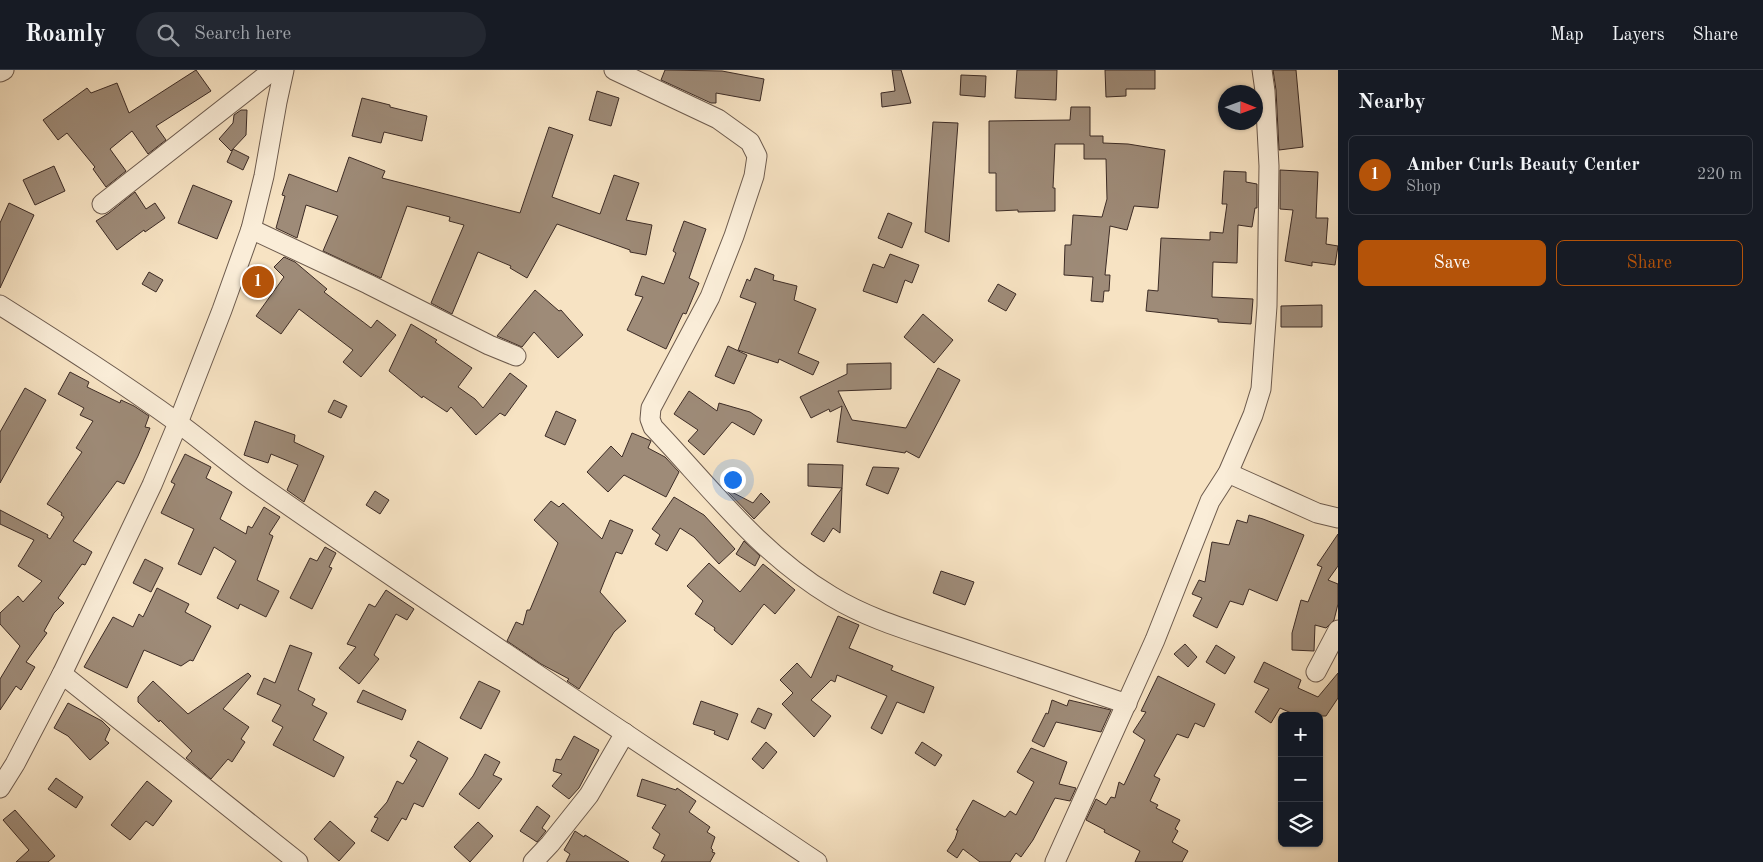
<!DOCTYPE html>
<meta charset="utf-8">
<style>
:root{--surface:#171b24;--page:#242831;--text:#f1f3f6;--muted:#9ea1a6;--line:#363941;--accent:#b45309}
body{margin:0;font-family:"Old Standard TT",serif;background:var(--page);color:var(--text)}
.controls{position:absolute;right:15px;bottom:15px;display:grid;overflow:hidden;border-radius:8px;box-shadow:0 1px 4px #0004}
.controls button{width:45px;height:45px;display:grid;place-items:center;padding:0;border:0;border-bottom:1px solid var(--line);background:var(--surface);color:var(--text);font:25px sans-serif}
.compass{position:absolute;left:1218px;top:15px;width:45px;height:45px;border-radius:50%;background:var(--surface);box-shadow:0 1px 4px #0004;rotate:91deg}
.you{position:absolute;left:732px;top:409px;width:18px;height:18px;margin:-12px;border:4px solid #fff;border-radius:50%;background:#1a73e8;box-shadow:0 0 0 8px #1a73e833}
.badge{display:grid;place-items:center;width:32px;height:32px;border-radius:50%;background:var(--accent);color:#fff;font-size:16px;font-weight:700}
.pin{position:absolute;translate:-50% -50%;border:2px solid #fff;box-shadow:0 1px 5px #0006}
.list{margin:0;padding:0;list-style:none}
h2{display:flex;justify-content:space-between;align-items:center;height:65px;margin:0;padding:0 20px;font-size:21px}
h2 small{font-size:16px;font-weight:400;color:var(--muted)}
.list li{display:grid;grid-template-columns:32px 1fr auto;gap:15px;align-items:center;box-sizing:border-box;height:80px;margin:0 10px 10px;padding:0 10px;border:1px solid var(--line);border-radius:8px}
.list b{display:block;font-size:19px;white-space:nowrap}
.list p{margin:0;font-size:16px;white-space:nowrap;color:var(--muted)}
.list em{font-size:16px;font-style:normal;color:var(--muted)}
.actions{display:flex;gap:10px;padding:15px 20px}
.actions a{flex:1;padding:11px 0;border:1px solid var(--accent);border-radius:8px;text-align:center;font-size:18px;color:var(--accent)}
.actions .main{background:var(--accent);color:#fff}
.icon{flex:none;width:28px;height:28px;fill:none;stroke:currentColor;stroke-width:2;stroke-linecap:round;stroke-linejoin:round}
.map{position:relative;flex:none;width:1338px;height:792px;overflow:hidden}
header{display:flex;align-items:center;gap:30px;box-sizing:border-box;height:70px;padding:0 25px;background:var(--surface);border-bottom:1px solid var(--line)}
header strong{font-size:24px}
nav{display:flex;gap:28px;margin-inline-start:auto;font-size:18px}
.search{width:350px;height:45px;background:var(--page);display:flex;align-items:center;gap:12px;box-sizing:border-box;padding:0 18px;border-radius:28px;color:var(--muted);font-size:19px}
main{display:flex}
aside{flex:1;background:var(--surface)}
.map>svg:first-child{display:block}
.building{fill:#9e8b78;stroke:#3d2c26}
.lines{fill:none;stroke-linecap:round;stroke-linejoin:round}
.minor-casing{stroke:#6c5a4d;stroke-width:21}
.minor{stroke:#faedd8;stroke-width:19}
</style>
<header>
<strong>Roamly</strong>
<div class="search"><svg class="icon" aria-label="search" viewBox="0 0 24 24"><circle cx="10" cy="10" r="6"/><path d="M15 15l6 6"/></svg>Search here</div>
<nav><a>Map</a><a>Layers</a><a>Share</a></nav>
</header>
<main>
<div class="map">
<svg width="1338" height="792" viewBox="0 0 1338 792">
<rect width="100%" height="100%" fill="#f7e3c3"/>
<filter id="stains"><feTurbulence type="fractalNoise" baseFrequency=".004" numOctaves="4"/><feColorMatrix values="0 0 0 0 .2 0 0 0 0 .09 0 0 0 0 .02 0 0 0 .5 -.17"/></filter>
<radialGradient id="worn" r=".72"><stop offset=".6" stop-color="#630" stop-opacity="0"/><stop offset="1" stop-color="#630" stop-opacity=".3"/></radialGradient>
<g class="building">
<path d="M196 0 211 21 156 56 166 70 148 84 132 61 110 79 126 101 106 117 93 99 95 97 67 63 58 70 43 50 87 18 91 23 117 13 129 43Z"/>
<path d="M665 0 722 1 764 9 760 31 716 23V33H711L661 10Z"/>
<path d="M892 0H901L911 33 882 37 881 23 895 21Z"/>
<path d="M1017 0H1057L1056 30 1015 28Z"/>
<path d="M1105 0H1155V19H1126V26L1106 27Z"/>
<path d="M1273 0H1296L1303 77 1279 80 1276 20Z"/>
<path d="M961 5 986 6 985 27 960 25Z"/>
<path d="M597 21 619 28 611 56 589 50Z"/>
<path d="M362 28 390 35V37L427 46 422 71 384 62 381 73 352 66Z"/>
<path d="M1071 37H1090V66H1103V73L1128 74 1165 80 1158 138 1134 136 1127 160 1110 156 1105 205H1110L1109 221H1104L1103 232 1091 231 1093 207 1064 205 1065 175H1071L1073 145 1102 147 1107 129 1106 89H1084V74H1055L1053 118H1055V141L1018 142V140L996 141V103H989V51L1070 50Z"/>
<path d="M241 40H247L246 65 231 81 219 69 233 53 234 45Z"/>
<path d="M933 52 958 53 949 172 925 162Z"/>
<path d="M549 57 573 65 552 127 600 144 614 105 639 113 626 150 652 155 646 185 630 182V180L557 154 527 208 510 198 511 196 478 182 452 244 431 233 464 155 449 151 450 147 407 136 381 208 323 181 338 146 306 135 297 168 276 158 285 126 282 125 289 104 337 122 349 87 385 101 382 108 520 143Z"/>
<path d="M233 79 249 87 243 100 227 92Z"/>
<path d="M54 96 65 121 35 135 23 110Z"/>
<path d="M1280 100 1318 102 1316 148H1328L1326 174 1338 176 1335 195 1312 192V196L1285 191 1293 140 1280 139Z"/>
<path d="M1224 101 1246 102V112L1257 114V138H1255L1252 157 1238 155 1237 193 1213 192 1212 227 1253 229 1251 254 1218 252V249L1146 241 1148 220 1158 221 1161 168 1210 170V162L1223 163 1227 134H1222Z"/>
<path d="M193 115 232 131 217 169 178 153Z"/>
<path d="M135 122 146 139 155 133 165 148 145 162 144 160 117 180 96 151 109 143Z"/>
<path d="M9 133 34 145 0 218V153Z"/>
<path d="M888 143 912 153 902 178 878 168Z"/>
<path d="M684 151 706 159 689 208 699 213 686 244 683 243 666 279 627 260 643 227 635 225 642 206 664 214 676 183 673 181Z"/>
<path d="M890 184 919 195 912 213 905 210 897 233 863 221 873 194 884 198Z"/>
<path d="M284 187 295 192 327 219 324 222 371 258 377 250 396 265 361 307 343 292 353 280 299 239 281 264 256 246 284 207 274 197Z"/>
<path d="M755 198 774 205 773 210 797 216 794 230 816 239 798 283 819 292 813 305 779 289 778 293 738 280 756 233 740 227 747 209 750 211Z"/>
<path d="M149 202 163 210 156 222 142 214Z"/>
<path d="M998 214 1016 224 1006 241 988 231Z"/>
<path d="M535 220 559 241 561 240 583 265 558 288 534 262 522 277 497 266Z"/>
<path d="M1322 235V257H1281V236Z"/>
<path d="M923 244 953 270 934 293 904 267Z"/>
<path d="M411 254 437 270 435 272 472 298 458 317 475 329 483 338 510 303 527 316 505 346 500 343 476 365 451 337 447 342 423 326 422 328 389 301Z"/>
<path d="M728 276 747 285 734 314 715 306Z"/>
<path d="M891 293V319L838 321 852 350 906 358 938 298 960 310 919 388 906 381 905 383 837 372 842 336 830 342 829 339 811 348 800 327 847 304V294Z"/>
<path d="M70 302 89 312 87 317 120 333 121 330 134 336 149 346 145 357 150 358 138 386 124 414 117 411 73 471 92 482 85 495 82 494 58 528 64 533 54 543 44 561 47 563 26 592 35 597 21 620 16 616 0 640V609L20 576 0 554V543L18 526 23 532 42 511 18 496 34 470 0 454V440L48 465 47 467 50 469 64 447 61 445 62 443 47 434 82 382 76 378 93 351 80 345 84 338 58 324Z"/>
<path d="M25 318 46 330 0 413V362Z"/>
<path d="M689 321 717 341 719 333 750 342 762 350 754 365 732 352 704 385 688 371 698 360 674 344Z"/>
<path d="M334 330 347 336 341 348 328 342Z"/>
<path d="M556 341 576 350 565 375 545 366Z"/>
<path d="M255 351 295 365 294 372 324 386 304 432 287 420 298 395 271 384 268 393 244 385Z"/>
<path d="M632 363 649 370 651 371 648 378 665 387 679 402 666 427 624 405 608 422 587 402 611 376 622 387Z"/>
<path d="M185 384 211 397 206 408 232 422 220 449 246 464 248 456 252 458 264 437 280 447 269 464 273 466 257 510 279 521 266 547 240 534 238 539 217 528 236 491 214 477 201 505 178 494 194 459 161 443 175 414 171 412Z"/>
<path d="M808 394 843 395 842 418 808 416Z"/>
<path d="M873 397 899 398 888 424 866 415Z"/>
<path d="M724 418 753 433 761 423 770 432 754 449Z"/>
<path d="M842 418 840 463 833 458 824 472 811 464Z"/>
<path d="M375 421 389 430 380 444 366 435Z"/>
<path d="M674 427 704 445 735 479 719 494 694 467 680 458 667 481 655 474 660 465 652 459Z"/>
<path d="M551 431 559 437 563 433 602 469 610 450 633 460 622 484 616 482 600 522 626 551 614 562 579 619 567 611 569 609 541 594 507 571 516 552 523 555 527 540H530L558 473 534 450Z"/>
<path d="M1249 445 1263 449 1304 465 1277 531 1249 519 1243 535 1230 531 1217 558 1193 546 1202 528 1192 524 1199 510 1205 512 1212 472 1229 475 1237 450 1247 453Z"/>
<path d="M1338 464V496L1328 510 1338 514V534L1334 550 1326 558 1315 555 1314 581 1292 580V563L1301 530 1308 532 1322 497 1317 495Z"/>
<path d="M744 471 760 486 755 496 736 484Z"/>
<path d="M325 477 336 483 329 497 332 498 312 539 290 528 310 488 317 491Z"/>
<path d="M145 489 163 498 151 522 133 513Z"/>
<path d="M709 493 740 522 763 494 795 520 775 544 764 534 732 575 714 560 715 558 695 544 703 531 687 516Z"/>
<path d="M941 501 974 512 965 535 933 523Z"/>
<path d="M157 518 189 534 185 542 211 556 193 591 190 590 181 596 144 580 127 618 84 597 113 547 133 557 139 544 143 547Z"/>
<path d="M386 520 414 539 407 550 396 544 374 585 379 589 359 614 339 598 356 577 347 574 369 534 375 537Z"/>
<path d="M838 546 859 555 849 578 893 596 891 600 934 617 924 643 897 632 882 664 871 658 887 626 837 605 835 612 831 610 811 630 831 646 814 667 782 634 793 623 780 610 797 593 811 608Z"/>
<path d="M1185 574 1197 587 1188 597 1174 584Z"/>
<path d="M290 575 312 583 298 620 315 629 312 635 327 643 313 670 344 687 334 707 273 675 283 657 272 651 281 635 257 624 264 608 275 613Z"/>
<path d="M1216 575 1235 587 1225 604 1206 592Z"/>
<path d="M1264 592 1301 610 1298 618 1318 627 1338 603V628L1326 646H1298L1280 638 1271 653 1255 642 1269 619 1254 612Z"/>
<path d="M248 603 251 606 223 639 249 657 241 669 245 672 232 692 228 689 211 709 186 688 192 681 160 650 159 652 138 632V627L153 611 188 644Z"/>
<path d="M1158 606 1215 634 1204 657 1195 653 1188 668 1177 664 1154 706 1160 709 1150 731 1158 735 1156 738 1180 750 1175 759 1178 761 1172 772 1188 781 1182 792H1135L1140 781 1104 762 1105 760 1086 750 1096 729 1106 735 1111 727 1115 728 1119 712 1124 715 1145 670 1133 662 1146 642 1141 641Z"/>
<path d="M479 611 500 621 481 659 460 648Z"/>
<path d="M363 620 406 640 402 650 357 632Z"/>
<path d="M1052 630 1067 636 1069 630 1111 640 1101 662 1056 652 1044 677 1032 671 1046 643 1048 644Z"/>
<path d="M701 631 738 644 728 670 714 664 715 661 693 654Z"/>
<path d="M68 633 102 651 110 659 105 670 109 673 90 690 68 666 54 658Z"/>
<path d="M758 638 772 644 765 659 751 652Z"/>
<path d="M574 666 599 680 579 718 569 729 552 716 562 704 553 701 556 689 561 690Z"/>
<path d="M418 671 448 688 423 737 414 733 406 750 402 748 388 771 371 761 378 748 374 747 387 732 397 711 403 714 417 690 410 686Z"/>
<path d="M766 672 777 682 763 699 752 689Z"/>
<path d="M922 672 942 685 935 696 915 683Z"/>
<path d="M1031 678 1067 692 1059 714 1076 718 1070 731 1055 728 1033 770 1021 787 1016 783 1010 792H980L963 779 957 788 947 781 955 769 958 760H956L973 730 1005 747 1010 741 1016 745 1034 712 1017 702Z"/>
<path d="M485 684 500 692 493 705 502 709 479 739 459 724 473 706Z"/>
<path d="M56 708 83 727 76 738 48 719Z"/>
<path d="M642 709 676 720 677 718 696 731 689 742 710 757 707 762 715 767 711 778 713 780 712 782 715 783 710 792H661L665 785 653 778 660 764 652 758 666 735 637 726Z"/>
<path d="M147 711 172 731 153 756 146 751 130 770 111 755Z"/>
<path d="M537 736 550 746 542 758 546 761 537 772 520 761Z"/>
<path d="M15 740 55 786 48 792H16L29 780 3 750Z"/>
<path d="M330 751 355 773 339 791 314 769Z"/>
<path d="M478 752 493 766 470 792 454 777Z"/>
<path d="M575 761 584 767 585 765 629 792H566L570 784 564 780Z"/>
</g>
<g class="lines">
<defs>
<g id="minor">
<path d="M614 0 718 49 750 72 757 86 754 106 734 166 710 227 651 338 650 349 653 357C710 417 758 482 831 526 870 550 915 562 958 577 1014 596 1071 615 1127 634"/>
<path d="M0 2 4 0"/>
<path d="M102 134 273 0"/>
<path d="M251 159 368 214 489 275 516 286"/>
<path d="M0 235C60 273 120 311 178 353 207 374 235 399 265 419 447 546 633 668 817 792"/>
<path d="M1228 403 1317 443 1338 448"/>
<path d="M1316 602 1338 560"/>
<path d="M62 604 298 792"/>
<path d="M0 718 15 694 62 604 152 415 178 353 222 240 251 159 264 106 277 32 284 0"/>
<path d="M533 792 550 774 589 725 625 663"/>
<path d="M1055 792 1155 570 1210 431 1228 403 1253 345 1261 319 1267 236 1269 96 1265 21 1262 0"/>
</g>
</defs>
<use href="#minor" class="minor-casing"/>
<use href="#minor" class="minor"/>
</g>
<rect width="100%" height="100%" filter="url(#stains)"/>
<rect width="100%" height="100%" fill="url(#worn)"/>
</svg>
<div class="controls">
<button>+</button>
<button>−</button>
<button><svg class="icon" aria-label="layers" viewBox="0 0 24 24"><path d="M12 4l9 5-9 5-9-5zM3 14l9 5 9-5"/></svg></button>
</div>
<svg class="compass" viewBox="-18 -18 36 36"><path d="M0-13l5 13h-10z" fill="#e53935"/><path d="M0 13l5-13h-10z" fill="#9ea1a6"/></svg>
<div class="you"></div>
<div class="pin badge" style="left:258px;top:212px">1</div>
</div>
<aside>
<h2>Nearby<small></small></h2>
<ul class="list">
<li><span class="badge">1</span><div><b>Amber Curls Beauty Center</b><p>Shop</p></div><em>220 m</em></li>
</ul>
<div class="actions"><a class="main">Save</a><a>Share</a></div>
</aside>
</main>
